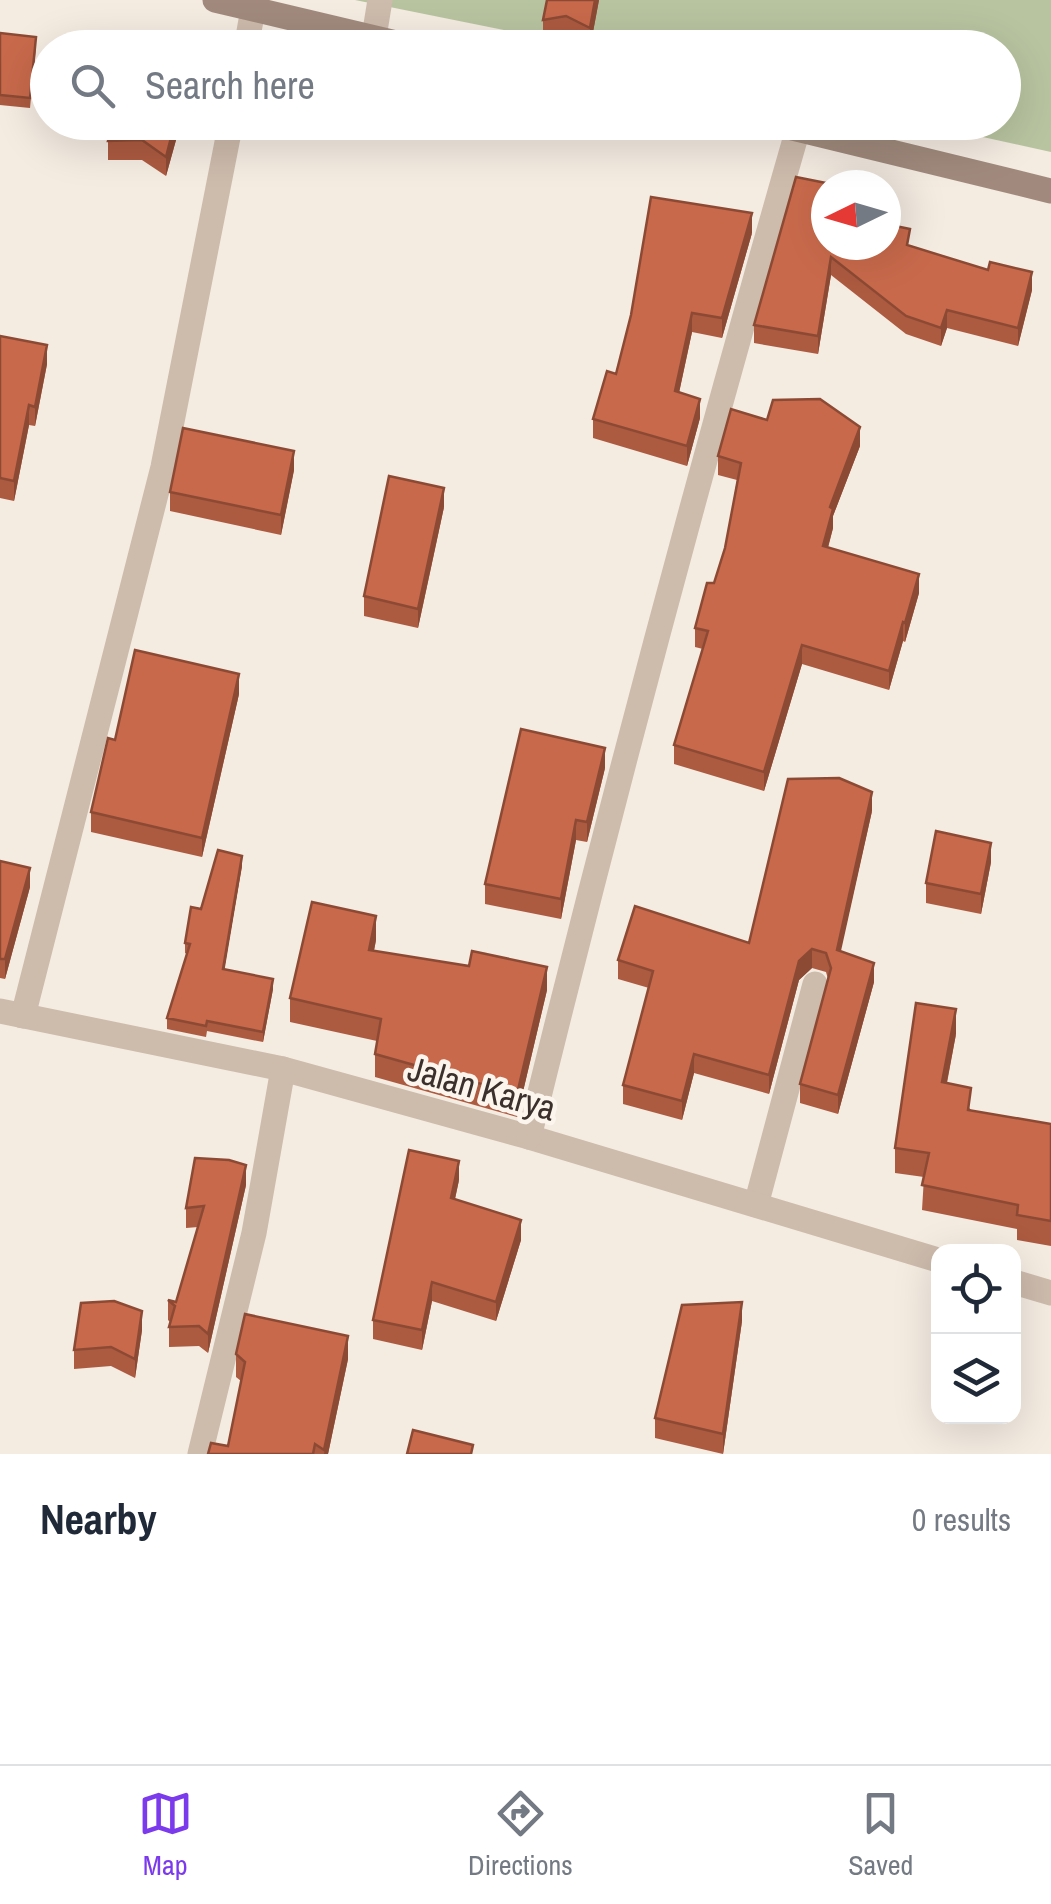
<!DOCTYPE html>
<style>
:root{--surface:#fff;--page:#f6f6f7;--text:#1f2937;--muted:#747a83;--line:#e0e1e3;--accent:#7c3aed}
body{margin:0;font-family:"Archivo Narrow",sans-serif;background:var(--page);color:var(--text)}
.controls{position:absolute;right:30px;bottom:30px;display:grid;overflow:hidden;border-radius:20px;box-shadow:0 10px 40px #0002}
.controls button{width:90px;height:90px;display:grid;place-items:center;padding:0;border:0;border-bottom:2px solid var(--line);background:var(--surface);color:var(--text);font:50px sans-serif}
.compass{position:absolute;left:811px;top:170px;width:90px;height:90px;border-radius:50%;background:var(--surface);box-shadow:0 10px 40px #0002;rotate:265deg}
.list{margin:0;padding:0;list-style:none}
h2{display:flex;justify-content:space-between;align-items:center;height:130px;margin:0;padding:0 40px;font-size:42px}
h2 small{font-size:32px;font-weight:400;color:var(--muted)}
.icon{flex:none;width:55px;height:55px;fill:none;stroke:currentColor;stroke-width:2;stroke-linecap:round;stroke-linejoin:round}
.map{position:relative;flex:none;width:1051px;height:1454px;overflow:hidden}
.search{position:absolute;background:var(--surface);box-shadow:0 10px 40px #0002;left:30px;right:30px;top:30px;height:110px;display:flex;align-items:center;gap:25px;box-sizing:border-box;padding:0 35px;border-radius:55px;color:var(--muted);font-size:38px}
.sheet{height:310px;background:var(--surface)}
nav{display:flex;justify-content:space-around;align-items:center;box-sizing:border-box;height:140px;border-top:2px solid var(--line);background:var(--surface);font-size:28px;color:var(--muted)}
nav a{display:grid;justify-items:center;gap:5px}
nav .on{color:var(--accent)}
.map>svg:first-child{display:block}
.green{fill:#b8c4a0}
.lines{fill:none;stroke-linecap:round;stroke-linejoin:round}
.lane{stroke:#cdbbac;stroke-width:25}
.street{stroke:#cdbbac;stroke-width:25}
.secondary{stroke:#a18a7d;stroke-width:25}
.wall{fill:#ac5a40}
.shaded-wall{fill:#8c4a34}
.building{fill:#c8694b;stroke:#8c4a34;stroke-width:2.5}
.labels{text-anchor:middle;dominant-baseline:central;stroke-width:9;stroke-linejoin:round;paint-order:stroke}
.street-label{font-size:35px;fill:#3b302b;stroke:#fbf5ee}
</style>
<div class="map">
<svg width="1051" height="1454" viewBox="0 0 1051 1454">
<rect width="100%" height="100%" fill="#f4ebe1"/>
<path class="green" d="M355 0H1051V152L919 123 1004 122V48L589 47Z"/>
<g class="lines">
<g class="lane">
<path d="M756 1205 815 984"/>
<path d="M200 1454 254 1233 283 1069"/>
</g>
<g class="street">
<path d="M374 37 380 0"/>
<path d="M246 48 253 9"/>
<path d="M0 1011 283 1069 529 1137 938 1260"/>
<path d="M23 1016 163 467 231 122"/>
<path d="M529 1137C612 799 702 463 798 129"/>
<path d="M1014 1282 1051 1293"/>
</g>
<g class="secondary">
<path d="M215 0 417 48"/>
<path d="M768 122 1051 191"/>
</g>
</g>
<g class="wall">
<path d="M599 0 590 48 566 36 543 39V20Z"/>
<path d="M0 33 36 47 30 108 0 105Z"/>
<path d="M181 122 166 176 142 160H108V141Z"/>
<path d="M752 233 722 338 692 332 679 393 700 418 687 466 593 438V419L616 374Z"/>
<path d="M826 245 910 246 1032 290 1018 346 947 328 941 346 906 334 831 275 818 354 754 343V325Z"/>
<path d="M0 336 47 364 35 426 29 425 14 501 0 498Z"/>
<path d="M860 446 833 516V528L828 548 919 593 905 642 903 641 889 690 802 664 764 791 674 764V745L703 649 695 647V628L714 583 725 548 737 480 718 475V456Z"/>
<path d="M294 470 281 535 170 511V492Z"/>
<path d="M444 507 418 628 364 616V596Z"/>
<path d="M239 694 202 857 91 832V812L115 740Z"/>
<path d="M605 768 587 842 576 840 561 919 485 904V884Z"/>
<path d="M872 811 840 952 874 982 838 1114 800 1103V1084L828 979 826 972 812 968 799 980 769 1094 694 1073 682 1120 623 1104V1085L649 988 618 979V960L749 943Z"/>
<path d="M0 861 30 887 5 979 0 978Z"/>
<path d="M991 862 981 914 926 903V883Z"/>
<path d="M242 866 224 969 273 989 263 1042 207 1031 206 1037 167 1029V1018L187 954 185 953V943L201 909Z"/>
<path d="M376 940 374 951 547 990 517 1117 375 1077V1054L377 1041 290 1022V998Z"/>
<path d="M956 1034 947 1083 971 1110 1051 1124V1246L1017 1240V1229L922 1210 924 1177 895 1173V1148Z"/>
<path d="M459 1180 455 1199 521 1240 496 1321 432 1301 422 1350 373 1339V1320Z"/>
<path d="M246 1185 208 1353 199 1346 169 1347V1327L170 1322 168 1320V1300L176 1302 198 1227 186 1228V1208Z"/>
<path d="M742 1321 723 1454 655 1438V1418Z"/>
<path d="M142 1330 135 1378 111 1366 74 1369V1350Z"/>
<path d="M236 1354 348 1359 328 1454H208L228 1446 241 1381 236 1377Z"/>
</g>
<g class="shaded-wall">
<path d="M595 0H599L590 48V28Z"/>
<path d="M175 122H181L166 176V157Z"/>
<path d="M752 213V233L722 338V318Z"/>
<path d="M831 257V275L818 354V336Z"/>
<path d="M1032 272V290L1018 346V328Z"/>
<path d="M947 310V328L941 346V328Z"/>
<path d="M692 313V332L675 411V391Z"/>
<path d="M47 345V364L35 426V407Z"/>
<path d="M700 399V418L687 466V446Z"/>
<path d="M29 405V425L14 501V481Z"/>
<path d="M860 427V446L833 516V528L823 565V546L830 507Z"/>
<path d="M294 451V470L281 535V515Z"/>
<path d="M444 488V507L418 628V609Z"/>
<path d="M919 574V593L905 642V623Z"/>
<path d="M903 622V641L889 690V671Z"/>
<path d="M802 645V664L764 791V772Z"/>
<path d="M239 674V694L202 857V838Z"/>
<path d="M605 748V768L587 842V822Z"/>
<path d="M872 792V811L837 969V950Z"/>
<path d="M576 820V840L561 919V899Z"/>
<path d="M991 843V862L981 914V894Z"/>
<path d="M242 856V866L223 979V969Z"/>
<path d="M30 868V887L5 979V959Z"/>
<path d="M376 916V940L369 974V950Z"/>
<path d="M812 949V968L799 980 769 1094V1075L799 961Z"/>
<path d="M874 963V982L838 1114V1095Z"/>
<path d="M547 967V990L517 1117V1094Z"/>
<path d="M273 979V989L263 1042V1032Z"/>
<path d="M956 1009V1034L942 1107V1082Z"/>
<path d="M694 1054V1073L682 1120V1101Z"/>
<path d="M459 1161V1180L451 1217V1198Z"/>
<path d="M246 1165V1185L208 1353V1334Z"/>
<path d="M521 1220V1240L496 1321V1302Z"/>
<path d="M432 1282V1301L422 1350V1330Z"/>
<path d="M742 1302V1321L723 1454V1434Z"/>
<path d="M142 1311V1330L135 1378V1359Z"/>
<path d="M348 1336V1359L328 1454H324Z"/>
</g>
<g class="building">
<path d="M547 0H595L590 28 566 16 543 20Z"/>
<path d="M0 33 36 37 30 98 0 95Z"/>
<path d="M113 122H175L166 157 142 140 108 141Z"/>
<path d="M796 177 836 185H826V245H886V224L910 229 907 245 988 270 990 262 1032 272 1018 328 947 310 941 328 906 316 831 257 818 336 754 325Z"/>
<path d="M651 197 752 213 722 318 692 313 675 391 700 399 687 446 593 419 607 371 616 374 631 315Z"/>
<path d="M0 336 47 345 35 407 29 405 14 481 0 478Z"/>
<path d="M820 399 860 427 830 507 833 509 823 546 919 574 905 623 903 622 889 671 802 645 764 772 674 745 708 631 695 628 707 583H714L725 548 741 463 718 456 731 409 767 420 773 400Z"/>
<path d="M183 428 294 451 281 515 170 492Z"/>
<path d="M389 476 444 488 418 609 364 596Z"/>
<path d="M135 650 239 674 202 838 91 812 108 738 115 740Z"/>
<path d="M521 729 605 748 587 822 576 820 561 899 485 884Z"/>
<path d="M839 778 872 792 837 950 874 963 838 1095 800 1084 831 968 826 953 812 949 799 961 769 1075 694 1054 682 1101 623 1085 653 971 618 960 635 906 749 943 788 779Z"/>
<path d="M936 831 991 843 981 894 926 883Z"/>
<path d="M218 850 242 856 223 969 273 979 263 1032 207 1021 206 1026 167 1018 190 944 185 943 191 907 201 909Z"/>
<path d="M0 861 30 868 5 959H0Z"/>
<path d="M312 902 376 916 369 950 469 966 472 951 547 967 517 1094 375 1054 381 1019 290 998Z"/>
<path d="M916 1003 956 1009 942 1082 971 1088 968 1110 1051 1124V1221L1017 1215 1018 1205 922 1185 929 1153 895 1148Z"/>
<path d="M409 1150 459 1161 451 1198 521 1220 496 1302 432 1282 422 1330 373 1320Z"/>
<path d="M195 1158 229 1160 246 1165 208 1334 199 1326 169 1327 175 1306 168 1300 176 1302 204 1206 186 1208Z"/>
<path d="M114 1301 142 1311 135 1359 111 1347 74 1350 81 1303Z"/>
<path d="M742 1302 723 1434 655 1418 682 1305Z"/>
<path d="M245 1314 348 1336 324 1450 315 1444 313 1454H208L211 1443 228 1446 245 1362 236 1354Z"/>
<path d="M413 1430 473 1445 471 1454H407Z"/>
</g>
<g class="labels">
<g class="street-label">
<text transform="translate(482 1088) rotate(16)">Jalan Karya</text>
</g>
</g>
</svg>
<div class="controls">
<button><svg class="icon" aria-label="locate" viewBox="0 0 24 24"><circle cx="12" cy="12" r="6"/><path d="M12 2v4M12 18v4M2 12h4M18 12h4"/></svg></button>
<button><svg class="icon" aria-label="layers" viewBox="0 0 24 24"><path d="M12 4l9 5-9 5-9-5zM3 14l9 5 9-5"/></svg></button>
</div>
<svg class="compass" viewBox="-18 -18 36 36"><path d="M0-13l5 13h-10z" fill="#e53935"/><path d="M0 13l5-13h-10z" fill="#747a83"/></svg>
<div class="search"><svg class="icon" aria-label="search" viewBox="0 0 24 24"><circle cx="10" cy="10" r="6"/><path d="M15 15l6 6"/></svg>Search here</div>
</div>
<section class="sheet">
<h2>Nearby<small>0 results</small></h2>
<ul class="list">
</ul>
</section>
<nav>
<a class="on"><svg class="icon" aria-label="map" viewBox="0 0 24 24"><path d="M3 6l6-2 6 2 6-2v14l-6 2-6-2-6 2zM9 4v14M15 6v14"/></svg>Map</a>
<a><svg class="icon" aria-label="directions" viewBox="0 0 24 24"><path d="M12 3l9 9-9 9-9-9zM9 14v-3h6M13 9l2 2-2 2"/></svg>Directions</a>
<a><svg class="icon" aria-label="saved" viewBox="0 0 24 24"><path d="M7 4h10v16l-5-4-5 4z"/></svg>Saved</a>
</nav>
